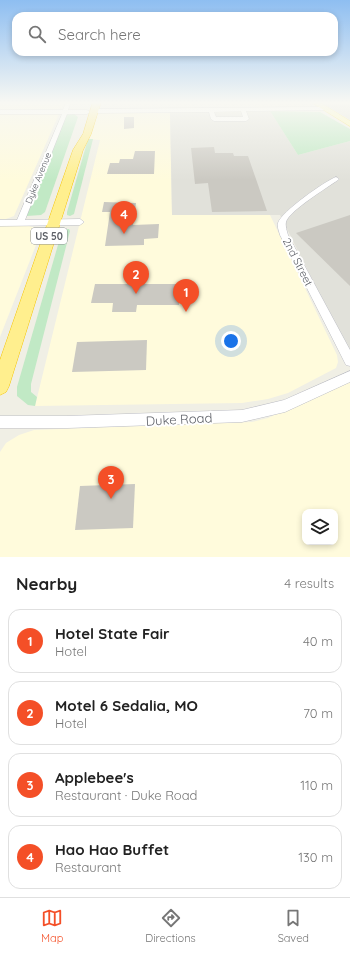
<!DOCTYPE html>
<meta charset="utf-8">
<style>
:root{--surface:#fff;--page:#f6f6f6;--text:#222;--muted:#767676;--line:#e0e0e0;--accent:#f44f27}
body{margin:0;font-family:Quicksand,sans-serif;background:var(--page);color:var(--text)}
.controls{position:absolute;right:12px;bottom:12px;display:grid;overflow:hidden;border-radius:8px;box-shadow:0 2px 6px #0003}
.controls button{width:36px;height:36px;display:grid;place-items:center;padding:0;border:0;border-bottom:1px solid var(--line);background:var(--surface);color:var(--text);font:20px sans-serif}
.you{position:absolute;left:231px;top:341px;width:14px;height:14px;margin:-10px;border:3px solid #fff;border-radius:50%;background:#1a73e8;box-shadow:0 0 0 6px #1a73e833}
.badge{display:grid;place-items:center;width:26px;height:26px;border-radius:50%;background:var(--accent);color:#fff;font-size:13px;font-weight:700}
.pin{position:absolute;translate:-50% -33px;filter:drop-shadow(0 1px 2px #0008)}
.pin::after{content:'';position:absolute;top:21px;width:14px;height:12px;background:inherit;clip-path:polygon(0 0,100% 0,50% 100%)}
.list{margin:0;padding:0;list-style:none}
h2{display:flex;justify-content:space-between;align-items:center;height:52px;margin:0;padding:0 16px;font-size:17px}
h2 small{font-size:13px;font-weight:400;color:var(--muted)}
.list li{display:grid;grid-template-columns:26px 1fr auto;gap:12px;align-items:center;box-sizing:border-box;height:64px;margin:0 8px 8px;padding:0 8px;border:1px solid var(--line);border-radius:12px}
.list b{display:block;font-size:15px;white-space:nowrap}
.list p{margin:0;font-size:13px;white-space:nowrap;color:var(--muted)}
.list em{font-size:13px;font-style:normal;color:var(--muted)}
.icon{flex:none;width:22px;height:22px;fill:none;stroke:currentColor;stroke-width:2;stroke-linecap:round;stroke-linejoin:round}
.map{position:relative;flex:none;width:350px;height:557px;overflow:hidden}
.search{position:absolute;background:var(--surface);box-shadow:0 2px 6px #0003;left:12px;right:12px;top:12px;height:44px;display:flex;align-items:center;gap:10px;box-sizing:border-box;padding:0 14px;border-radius:12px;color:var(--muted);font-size:15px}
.sheet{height:340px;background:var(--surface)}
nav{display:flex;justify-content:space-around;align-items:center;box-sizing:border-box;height:56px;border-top:1px solid var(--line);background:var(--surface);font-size:11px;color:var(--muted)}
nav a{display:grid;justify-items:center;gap:2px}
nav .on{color:var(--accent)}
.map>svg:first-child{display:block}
.commercial{fill:#fffbdc;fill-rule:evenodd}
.industrial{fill:#e1e1da}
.green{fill:#c1e9c5}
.building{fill:#cbc9c2}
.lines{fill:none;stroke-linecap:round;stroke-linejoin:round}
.minor-casing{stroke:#bdbec5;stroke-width:1}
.major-casing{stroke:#fadf54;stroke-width:1}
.highway-casing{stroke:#f6c500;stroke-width:1}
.minor{fill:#fff;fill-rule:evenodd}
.major{fill:#fffbac;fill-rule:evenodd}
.highway{fill:#ffef8e;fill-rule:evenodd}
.labels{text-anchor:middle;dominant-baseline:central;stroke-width:4;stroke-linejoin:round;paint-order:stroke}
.far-street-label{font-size:9px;fill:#5d6067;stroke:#fff}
.shield{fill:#fff;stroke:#8e9095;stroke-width:1}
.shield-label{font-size:10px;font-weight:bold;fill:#5d6067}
.street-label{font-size:11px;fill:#5d6067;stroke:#fff}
.near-street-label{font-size:13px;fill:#5d6067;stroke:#fff}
</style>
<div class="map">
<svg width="350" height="557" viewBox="0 0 350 557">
<rect width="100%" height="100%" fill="#f0efe5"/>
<g class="commercial">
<path d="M0 102H64L62 107 59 109 0 110Z"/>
<path d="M170 112 172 215H270L337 355 338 362 336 368 288 393 268 399 242 403 35 406 100 140 88 139 97 113Z"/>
<path d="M0 113H56L59 114 14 216 6 219H0Z"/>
<path d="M0 226H29L35 228 38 234V240L0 337Z"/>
<path d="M350 380V557H0V452L6 443 19 435 34 430 252 422 268 418ZM305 512H335V542H305Z"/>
</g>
<g class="industrial">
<path d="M320 102H350V120Z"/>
<path d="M270 111 298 155 350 141V352L347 349 280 215H172L170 112Z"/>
</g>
<g class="green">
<path d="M270 111 320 112 350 129V141L298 155Z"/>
<path d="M74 114 78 117 45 212 41 215 27 216 26 211 66 115Z"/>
<path d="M88 139H93L74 214 70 216 67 215V212Z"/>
<path d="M65 229H69L70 231 31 384V392L37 397 35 406 28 405 17 396V387L62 231Z"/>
</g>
<g class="building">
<path d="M124 117H134V128L124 129Z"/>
<path d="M214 147 215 153H233L234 156H248L267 211 212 212 208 183 195 184 191 148Z"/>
<path d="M135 151H155L154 174H107L110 163H119L120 159H133Z"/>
<path d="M104 202 136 203 133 225 159 224 158 238 144 239V245L105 246 110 212H102Z"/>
<path d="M350 215V286L296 233Z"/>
<path d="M95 284H179V305H137L136 312H112L113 303H91Z"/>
<path d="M147 340 146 370 72 372 77 342Z"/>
<path d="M135 484 133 528 75 530 80 486Z"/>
</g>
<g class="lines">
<defs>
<g id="minor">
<path d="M66 102H71L68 110H87L90 112 87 114H67L25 220 80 219 84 222 80 225 0 226V220H17L62 114H0V110H63Z"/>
<path d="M325 107 327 108V110L246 111 249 119 246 121H214L211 119 209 112 94 113 91 111 94 109ZM241 111 243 117H216L214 112Z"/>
<path d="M336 177 339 179 338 180C328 187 289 211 286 222 285 226 287 231 288 235L350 350V366L346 365 280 235C279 231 277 227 278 223 281 212 325 181 336 177Z"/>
<path d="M350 371V382L285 412 242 422 67 428H0V416H67L242 410 284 400Z"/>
</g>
<path id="major" d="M311 102H319L350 121V126Z"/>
<path id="highway" d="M93 102H101L91 134 83 150 9 386 6 392 0 395V360L73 150 83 134Z"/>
</defs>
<use href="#minor" class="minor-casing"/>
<use href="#major" class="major-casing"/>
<use href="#highway" class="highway-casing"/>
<use href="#minor" class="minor"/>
<use href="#major" class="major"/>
<use href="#highway" class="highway"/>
</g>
<linearGradient id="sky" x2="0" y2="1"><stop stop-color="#8ebef1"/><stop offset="0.57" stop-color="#f8f8f3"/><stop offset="1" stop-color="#f8f8f3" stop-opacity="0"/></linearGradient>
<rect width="350" height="180" fill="url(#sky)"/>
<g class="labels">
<g class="far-street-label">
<text transform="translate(38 178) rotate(-68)">Dyke Avenue</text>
</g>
<rect class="shield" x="31" y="228" width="36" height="16" rx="3"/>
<g class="shield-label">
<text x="49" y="236">US 50</text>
</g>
<g class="street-label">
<text transform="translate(298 262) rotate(63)">2nd Street</text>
</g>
<g class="near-street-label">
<text transform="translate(179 419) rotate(-3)">Duke Road</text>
</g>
</g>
</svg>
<div class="controls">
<button><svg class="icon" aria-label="layers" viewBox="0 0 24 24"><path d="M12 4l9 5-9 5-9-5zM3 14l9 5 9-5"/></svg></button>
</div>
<div class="you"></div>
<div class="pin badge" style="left:186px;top:312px">1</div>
<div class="pin badge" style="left:136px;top:294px">2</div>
<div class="pin badge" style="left:111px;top:499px">3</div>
<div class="pin badge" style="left:124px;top:234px">4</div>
<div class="search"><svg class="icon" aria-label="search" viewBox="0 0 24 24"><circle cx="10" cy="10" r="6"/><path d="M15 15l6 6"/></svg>Search here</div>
</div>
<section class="sheet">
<h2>Nearby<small>4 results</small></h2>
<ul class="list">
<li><span class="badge">1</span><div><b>Hotel State Fair</b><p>Hotel</p></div><em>40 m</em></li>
<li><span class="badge">2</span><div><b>Motel 6 Sedalia, MO</b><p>Hotel</p></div><em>70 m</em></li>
<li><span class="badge">3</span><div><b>Applebee's</b><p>Restaurant · Duke Road</p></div><em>110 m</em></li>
<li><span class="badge">4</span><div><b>Hao Hao Buffet</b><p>Restaurant</p></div><em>130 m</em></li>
</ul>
</section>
<nav>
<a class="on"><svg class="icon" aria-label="map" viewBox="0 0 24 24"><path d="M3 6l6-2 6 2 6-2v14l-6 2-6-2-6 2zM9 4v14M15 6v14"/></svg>Map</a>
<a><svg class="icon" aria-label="directions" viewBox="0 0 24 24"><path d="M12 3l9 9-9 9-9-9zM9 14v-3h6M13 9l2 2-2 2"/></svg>Directions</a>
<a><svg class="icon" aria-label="saved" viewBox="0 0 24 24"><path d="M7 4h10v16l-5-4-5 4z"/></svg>Saved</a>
</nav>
